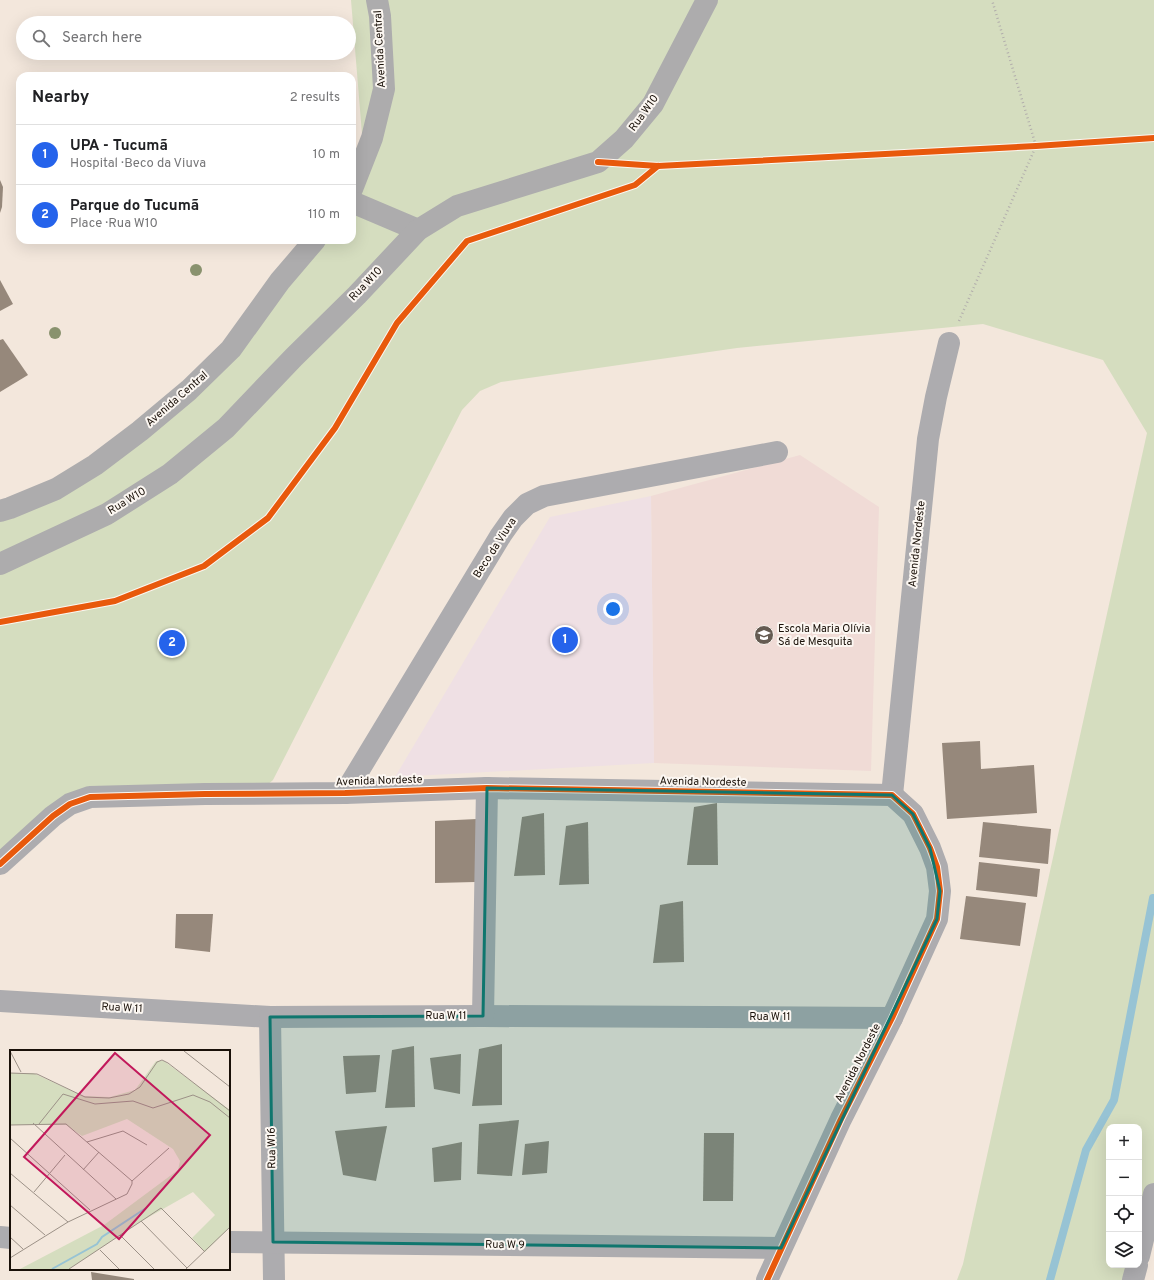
<!DOCTYPE html>
<meta charset="utf-8">
<style>
:root{--surface:#fff;--page:#f6f6f6;--text:#202124;--muted:#757577;--line:#e0e0e0;--accent:#2563eb}
body{margin:0;font-family:Overpass,sans-serif;background:var(--page);color:var(--text)}
.controls{position:absolute;right:12px;bottom:12px;display:grid;overflow:hidden;border-radius:8px;box-shadow:0 4px 16px #0002}
.controls button{width:36px;height:36px;display:grid;place-items:center;padding:0;border:0;border-bottom:1px solid var(--line);background:var(--surface);color:var(--text);font:20px sans-serif}
.you{position:absolute;left:613px;top:609px;width:14px;height:14px;margin:-10px;border:3px solid #fff;border-radius:50%;background:#1a73e8;box-shadow:0 0 0 6px #1a73e833}
.badge{display:grid;place-items:center;width:26px;height:26px;border-radius:50%;background:var(--accent);color:#fff;font-size:13px;font-weight:700}
.pin{position:absolute;translate:-50% -50%;border:2px solid #fff;box-shadow:0 1px 4px #0006}
.list{margin:0;padding:0;list-style:none}
h2{display:flex;justify-content:space-between;align-items:center;height:52px;margin:0;padding:0 16px;font-size:17px}
h2 small{font-size:13px;font-weight:400;color:var(--muted)}
.list li{display:grid;grid-template-columns:26px 1fr auto;gap:12px;align-items:center;box-sizing:border-box;height:60px;padding:0 16px;border-top:1px solid var(--line)}
.list b{display:block;font-size:15px;white-space:nowrap}
.list p{margin:0;font-size:13px;white-space:nowrap;color:var(--muted)}
.list em{font-size:13px;font-style:normal;color:var(--muted)}
.icon{flex:none;width:22px;height:22px;fill:none;stroke:currentColor;stroke-width:2;stroke-linecap:round;stroke-linejoin:round}
.map{position:relative;flex:none;width:1154px;height:1280px;overflow:hidden}
.search{position:absolute;background:var(--surface);box-shadow:0 4px 16px #0002;left:16px;top:16px;width:340px;height:44px;display:flex;align-items:center;gap:10px;box-sizing:border-box;padding:0 14px;border-radius:22px;color:var(--muted);font-size:15px}
.panel{position:absolute;background:var(--surface);box-shadow:0 4px 16px #0002;left:16px;top:72px;width:340px;height:172px;border-radius:12px}
.map>svg:first-child{display:block}
.education{fill:#f0dbd6}
.medical{fill:#efe0e4}
.green{fill:#d5ddbf;fill-rule:evenodd}
.lines{fill:none;stroke-linecap:round;stroke-linejoin:round}
.stream{stroke:#97c3d4;stroke-width:8}
.building{fill:#96887b}
.path{stroke:#b2aeac;stroke-width:2.5;stroke-dasharray:1 3;stroke-linecap:butt}
.street{stroke:#adacaf;stroke-width:22}
.secondary{stroke:#adacad;stroke-width:22}
.cycleway-casing{stroke:#fcf7f2;stroke-width:8}
.cycleway{stroke:#e8590c;stroke-width:6}
.tree{fill:#89926e}
.marked{fill:#0f766e;fill-opacity:0.2;stroke:#0f766e;stroke-width:3;stroke-linejoin:round}
.labels{text-anchor:middle;dominant-baseline:central;stroke-width:4;stroke-linejoin:round;paint-order:stroke}
.street-label{font-size:11px;fill:#191008;stroke:#fcf7f2}
.poi-label{font-size:11px;fill:#191008;stroke:#fcf7f2;text-anchor:start}
.inset-river{fill:none;stroke:#97c3d4;stroke-width:2}
.inset-road{fill:none;stroke:#9c9187;stroke-width:1}
.view{fill:#c2185b;fill-opacity:0.15;stroke:#c2185b;stroke-width:2}
.inset-edge{fill:none;stroke:#191008;stroke-width:2}
</style>
<div class="map">
<svg width="1154" height="1280" viewBox="0 0 1154 1280">
<rect width="100%" height="100%" fill="#f3e7dc"/>
<path class="education" d="M800 455 879 507 871 771 654 763 651 496Z"/>
<path class="medical" d="M651 496 654 763 395 777 550 517Z"/>
<path class="green" d="M351 0H1154V1216L1139 1280H957L963 1264 1147 433 1103 360 983 324 737 348 501 382 480 391 462 410 273 780 257 794 94 797 0 864V505L34 499 133 436 234 344 302 240H352V163L363 146ZM1109 1127H1139V1265H1109Z"/>
<g class="lines">
<path class="stream" d="M1050 1280 1086 1150 1114 1100 1153 898"/>
</g>
<g class="building">
<path d="M0 180 3 187 2 207 0 213Z"/>
<path d="M0 280 13 304 0 311Z"/>
<path d="M3 339 28 375 0 392V340Z"/>
<path d="M980 741 981 769 1034 765 1037 813 947 819 942 743Z"/>
<path d="M717 803 718 865H687L694 807Z"/>
<path d="M544 813 545 875 514 876 522 817Z"/>
<path d="M477 819 475 882 435 883V821Z"/>
<path d="M588 822 589 884 559 885 566 826Z"/>
<path d="M983 822 1051 829 1048 864 979 857Z"/>
<path d="M979 862 1040 869 1037 897 976 890Z"/>
<path d="M966 896 1026 903 1020 946 960 939Z"/>
<path d="M683 901 684 962 653 963 660 905Z"/>
<path d="M176 914H213L210 952 175 948Z"/>
<path d="M502 1044V1105L472 1106 479 1049Z"/>
<path d="M414 1046 415 1107 385 1108 392 1050Z"/>
<path d="M461 1054 460 1094 434 1089 430 1058Z"/>
<path d="M380 1055 376 1092 346 1094 343 1056Z"/>
<path d="M519 1120 512 1176 477 1174 479 1124Z"/>
<path d="M387 1126 376 1181 343 1175 335 1131Z"/>
<path d="M704 1133H734L733 1201H703Z"/>
<path d="M549 1141 547 1173 522 1175 525 1144Z"/>
<path d="M462 1142 461 1180 434 1182 432 1148Z"/>
<path d="M91 1272 134 1279V1280H92Z"/>
</g>
<g class="lines">
<path class="path" d="M959 321 1036 146 992 0"/>
<g class="street">
<path d="M345 793 501 535 513 518 527 504 544 496 777 452"/>
<path d="M892 795 928 439 936 397 949 343"/>
<path d="M0 864 53 816 70 804 90 797 205 794 345 793 487 788 892 795 913 814 930 848 937 867 940 891 937 919 892 1018 841 1119 767 1280"/>
<path d="M0 1001 270 1017 483 1016 892 1018"/>
<path d="M483 1016 487 788"/>
<path d="M270 1017 274 1280"/>
<path d="M0 1237 11 1238"/>
<path d="M229 1242 781 1248"/>
<path d="M1139 1256 1154 1194"/>
<path d="M1133 1280 1137 1265"/>
</g>
<g class="secondary">
<path d="M352 189 372 138 384 89 380 16 377 0"/>
<path d="M352 202 418 230"/>
<path d="M0 511 10 508 56 489 95 465 140 431 189 390 231 349 280 281 315 240"/>
<path d="M0 564 107 514 170 474 226 428 294 357 357 295 418 230 457 206 598 162 624 139 653 104 707 0"/>
</g>
<defs>
<g id="cycleway">
<path d="M598 162 658 166 1036 146 1154 138"/>
<path d="M0 622 115 601 204 566 268 518 335 428 397 323 467 241 635 185 658 166"/>
<path d="M0 864 53 816 70 804 90 797 205 794 345 793 487 788 892 795 913 814 930 848 937 867 940 891 937 919 892 1018 841 1119 767 1280"/>
</g>
</defs>
<use href="#cycleway" class="cycleway-casing"/>
<use href="#cycleway" class="cycleway"/>
</g>
<g class="tree">
<circle cx="196" cy="270" r="6"/>
<circle cx="55" cy="333" r="6"/>
</g>
<path class="marked" d="M487 788 892 795 913 814 930 848 940 891 937 919 781 1248 273 1242 270 1017 483 1016Z"/>
<defs>
<symbol id="school-disc" viewBox="-11 -11 22 22"><circle r="9.5" fill="#655b52" stroke="#fcf7f2"/><path d="M0-5L7-2L0 1L-7-2ZM-4 1L0 2.5L4 1V4Q0 6-4 4Z" fill="#fff"/></symbol>
</defs>
<g fill-rule="evenodd">
<use href="#school-disc" x="753" y="624" width="22" height="22"/>
</g>
<g class="labels">
<g class="street-label">
<text transform="translate(380 49) rotate(-93)">Avenida Central</text>
<text transform="translate(644 113) rotate(-54)">Rua W10</text>
<text transform="translate(366 284) rotate(-46)">Rua W10</text>
<text transform="translate(177 399) rotate(-41)">Avenida Central</text>
<text transform="translate(127 501) rotate(-31)">Rua W10</text>
<text transform="translate(917 544) rotate(-84)">Avenida Nordeste</text>
<text transform="translate(495 548) rotate(-57)">Beco da Viuva</text>
<text transform="translate(379 781) rotate(-2)">Avenida Nordeste</text>
<text transform="translate(703 782) rotate(1)">Avenida Nordeste</text>
<text transform="translate(122 1008) rotate(3)">Rua W 11</text>
<text x="446" y="1016">Rua W 11</text>
<text x="770" y="1017">Rua W 11</text>
<text transform="translate(858 1063) rotate(-63)">Avenida Nordeste</text>
<text transform="translate(272 1148) rotate(-91)">Rua W16</text>
<text transform="translate(505 1245) rotate(1)">Rua W 9</text>
</g>
<g class="poi-label">
<text x="778" y="629">Escola Maria Olívia<tspan x="778" dy="13">Sá de Mesquita</tspan></text>
</g>
</g>
<g transform="translate(10 1050)">
<rect width="220" height="220" fill="#f3e7dc"/>
<path d="M146 11H154L220 60V177L195 202 182 188 205 165 183 142 130 172 59 219H10L94 175 168 120 170 111 163 99 117 69 72 86 56 75H0V23H23L73 46 100 47 125 40Z" fill="#d5ddbf"/>
<path class="inset-river" d="M42 219 87 194 92 187 136 158"/>
<path class="inset-road" d="M0 1 11 22M174 1 220 37M147 12 152 10 158 13 220 61M0 23 27 24 75 47 99 48 119 44 130 37 147 12M23 73 106 149M29 74 53 44 85 54 123 51 143 58 183 45 200 52 220 68M0 75 56 74 122 131V134L117 144 58 172 0 208M0 88 80 160M77 92 113 81 137 95M73 120 89 102M0 123 58 172M122 131 159 98M24 142 55 105M0 155 35 185M131 171 177 218M110 185 144 219M0 187 13 199M90 200 109 219M59 219 151 158 195 202M176 219 220 177"/>
<path class="view" d="M105 3 200 85 109 189 14 107Z"/>
<rect width="220" height="220" class="inset-edge"/>
</g>
</svg>
<div class="controls">
<button>+</button>
<button>−</button>
<button><svg class="icon" aria-label="locate" viewBox="0 0 24 24"><circle cx="12" cy="12" r="6"/><path d="M12 2v4M12 18v4M2 12h4M18 12h4"/></svg></button>
<button><svg class="icon" aria-label="layers" viewBox="0 0 24 24"><path d="M12 4l9 5-9 5-9-5zM3 14l9 5 9-5"/></svg></button>
</div>
<div class="you"></div>
<div class="pin badge" style="left:565px;top:640px">1</div>
<div class="pin badge" style="left:172px;top:643px">2</div>
<div class="search"><svg class="icon" aria-label="search" viewBox="0 0 24 24"><circle cx="10" cy="10" r="6"/><path d="M15 15l6 6"/></svg>Search here</div>
<section class="panel">
<h2>Nearby<small>2 results</small></h2>
<ul class="list">
<li><span class="badge">1</span><div><b>UPA - Tucumã</b><p>Hospital · Beco da Viuva</p></div><em>10 m</em></li>
<li><span class="badge">2</span><div><b>Parque do Tucumã</b><p>Place · Rua W10</p></div><em>110 m</em></li>
</ul>
</section>
</div>
